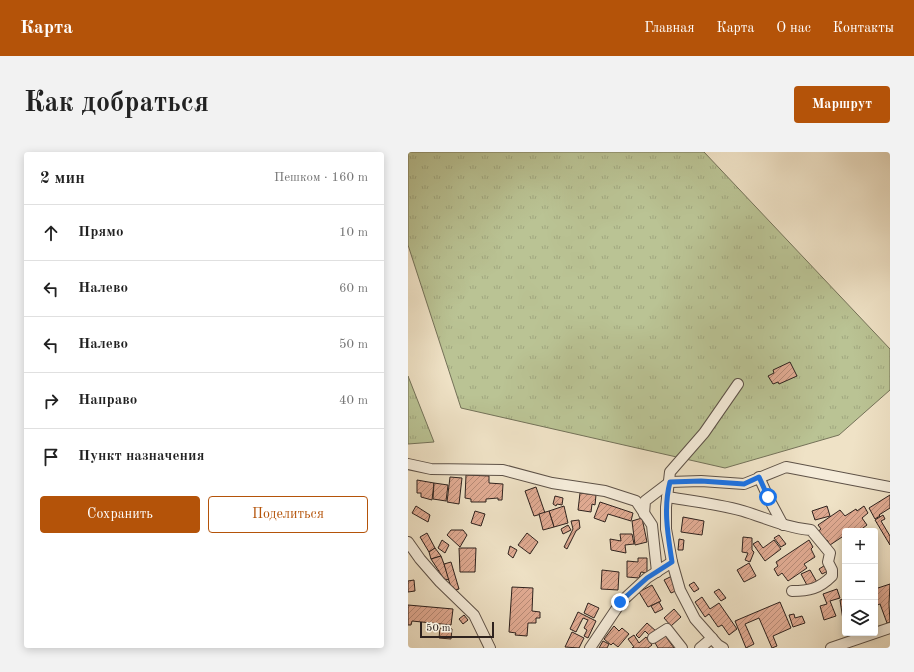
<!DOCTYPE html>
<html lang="ru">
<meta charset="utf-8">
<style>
:root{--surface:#fff;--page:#f2f2f2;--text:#222;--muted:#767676;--line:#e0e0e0;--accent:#b45309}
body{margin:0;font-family:"Old Standard TT",serif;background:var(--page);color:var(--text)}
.controls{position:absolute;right:12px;bottom:12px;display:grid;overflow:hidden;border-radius:4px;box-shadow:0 2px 10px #0003}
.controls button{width:36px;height:36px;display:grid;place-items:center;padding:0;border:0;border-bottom:1px solid var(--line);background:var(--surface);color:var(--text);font:20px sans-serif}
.scale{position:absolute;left:12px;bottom:10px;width:74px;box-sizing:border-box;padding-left:4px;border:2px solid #2e221e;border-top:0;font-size:11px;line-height:14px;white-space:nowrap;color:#2e221e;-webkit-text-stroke:3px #f5ecda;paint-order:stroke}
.stop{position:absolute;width:12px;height:12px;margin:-9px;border:3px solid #1a73e8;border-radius:50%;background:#fff}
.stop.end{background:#1a73e8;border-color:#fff;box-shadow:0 1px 4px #0008}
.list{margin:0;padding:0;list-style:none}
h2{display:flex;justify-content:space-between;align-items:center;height:52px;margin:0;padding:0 16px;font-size:17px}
h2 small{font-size:13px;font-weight:400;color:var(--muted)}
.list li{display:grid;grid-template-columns:26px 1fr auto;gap:12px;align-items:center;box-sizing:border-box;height:56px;padding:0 16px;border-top:1px solid var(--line)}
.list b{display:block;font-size:15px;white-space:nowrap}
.list em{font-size:13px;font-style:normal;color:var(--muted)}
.actions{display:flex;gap:8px;padding:12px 16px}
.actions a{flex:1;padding:9px 0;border:1px solid var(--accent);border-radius:4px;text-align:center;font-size:14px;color:var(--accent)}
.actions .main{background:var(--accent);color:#fff}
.icon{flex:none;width:22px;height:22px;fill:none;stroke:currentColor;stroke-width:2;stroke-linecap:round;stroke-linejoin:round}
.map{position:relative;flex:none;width:482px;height:496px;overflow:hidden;border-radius:4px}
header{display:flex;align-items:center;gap:24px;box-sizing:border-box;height:56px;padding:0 20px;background:var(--accent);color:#fff}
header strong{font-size:19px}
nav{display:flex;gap:22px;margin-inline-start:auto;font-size:14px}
.intro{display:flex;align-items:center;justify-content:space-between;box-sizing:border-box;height:96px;padding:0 24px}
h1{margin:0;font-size:28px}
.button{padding:10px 18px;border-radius:4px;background:var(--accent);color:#fff;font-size:14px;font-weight:700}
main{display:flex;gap:24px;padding:0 24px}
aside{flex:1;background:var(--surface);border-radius:4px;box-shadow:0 2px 10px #0003}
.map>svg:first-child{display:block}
.grass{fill:url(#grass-tufts);stroke:#747259}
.building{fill:url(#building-hatch);stroke:#2e221e}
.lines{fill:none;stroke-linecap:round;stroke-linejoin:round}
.minor-casing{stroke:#5e5248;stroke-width:12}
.minor{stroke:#f5ecda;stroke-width:10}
.route{stroke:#1a73e8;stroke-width:5}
</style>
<header>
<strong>Карта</strong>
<nav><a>Главная</a><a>Карта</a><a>О нас</a><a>Контакты</a></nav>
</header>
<div class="intro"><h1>Как добраться</h1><a class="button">Маршрут</a></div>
<main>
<aside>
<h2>2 мин<small>Пешком · 160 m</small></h2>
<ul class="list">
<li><svg class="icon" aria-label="ahead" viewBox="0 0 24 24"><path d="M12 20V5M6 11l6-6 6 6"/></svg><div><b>Прямо</b></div><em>10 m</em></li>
<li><svg class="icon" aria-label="left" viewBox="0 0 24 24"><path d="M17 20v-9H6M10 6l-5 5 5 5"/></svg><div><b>Налево</b></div><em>60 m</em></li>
<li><svg class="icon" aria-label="left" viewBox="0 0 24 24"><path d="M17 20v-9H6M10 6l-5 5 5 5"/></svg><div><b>Налево</b></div><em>50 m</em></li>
<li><svg class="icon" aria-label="right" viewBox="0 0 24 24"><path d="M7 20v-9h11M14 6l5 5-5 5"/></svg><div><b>Направо</b></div><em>40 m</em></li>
<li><svg class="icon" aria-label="arrive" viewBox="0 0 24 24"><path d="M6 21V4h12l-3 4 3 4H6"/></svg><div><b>Пункт назначения</b></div></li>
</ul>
<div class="actions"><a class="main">Сохранить</a><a>Поделиться</a></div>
</aside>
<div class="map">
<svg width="482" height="496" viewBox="0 0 482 496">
<defs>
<pattern id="grass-tufts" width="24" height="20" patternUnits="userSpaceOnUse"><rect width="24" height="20" fill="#bac394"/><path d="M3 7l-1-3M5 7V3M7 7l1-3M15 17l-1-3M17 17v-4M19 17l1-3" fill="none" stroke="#a0a77f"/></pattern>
<pattern id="building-hatch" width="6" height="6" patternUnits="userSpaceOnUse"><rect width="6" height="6" fill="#e1ab93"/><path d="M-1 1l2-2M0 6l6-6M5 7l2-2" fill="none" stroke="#b78b77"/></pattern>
</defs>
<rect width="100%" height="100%" fill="#efe2c6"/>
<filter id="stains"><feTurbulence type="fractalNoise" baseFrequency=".005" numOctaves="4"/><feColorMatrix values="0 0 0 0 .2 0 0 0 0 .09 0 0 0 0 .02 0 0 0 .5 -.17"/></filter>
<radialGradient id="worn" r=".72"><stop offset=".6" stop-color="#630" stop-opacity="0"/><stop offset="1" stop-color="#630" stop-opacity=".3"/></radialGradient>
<g class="grass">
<path d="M0 0H296L482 197V238L431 283 317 316 53 256 0 93Z"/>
<path d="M0 224 26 290 0 292Z"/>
</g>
<g class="building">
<path d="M382 210 389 224 371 232 370 230 365 232 360 224 366 221 365 218Z"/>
<path d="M58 323 81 324V331L95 332 94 348H90V346L78 347V350H63V347L57 346Z"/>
<path d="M42 325 54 326 51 352 39 350Z"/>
<path d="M9 328 26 331 24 348 13 345V341H9Z"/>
<path d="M26 331 40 333 38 349 25 347Z"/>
<path d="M128 335 137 361 126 364 117 339Z"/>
<path d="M172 341 188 343 187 353 184 352 183 360 170 358Z"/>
<path d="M482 343V356L471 363 472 364 467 367 461 356Z"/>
<path d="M147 344 155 346 154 353 149 352 148 354 145 352Z"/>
<path d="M192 350 225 361 223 369 200 362 197 370 186 366Z"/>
<path d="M8 354 22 363 20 370 4 361Z"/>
<path d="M156 354 160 371 146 375 141 359Z"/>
<path d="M419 354 422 364 407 368 404 359Z"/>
<path d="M456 354 460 361 454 366 459 373 451 379H437V383L422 393 419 388 415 390 408 381 413 377 410 373 432 358 437 364 448 357 449 359Z"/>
<path d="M67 359 77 362 73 374 63 371Z"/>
<path d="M141 359 146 375 135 378 131 362Z"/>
<path d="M475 363 477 367 473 369 482 384V393L467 368Z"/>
<path d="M275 365 296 369 294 383 273 380Z"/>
<path d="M234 366 239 390 227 393 224 369Z"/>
<path d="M171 368 172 376 168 379 159 397 156 395 165 377 163 369Z"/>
<path d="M160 373 163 378 155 382 153 377Z"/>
<path d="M43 378H55L59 383 52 395 39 383Z"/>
<path d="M19 381 27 396 21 400 12 385Z"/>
<path d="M119 381 130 390 122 402 110 393Z"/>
<path d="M212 382H224L226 392 217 393 218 401 203 398 202 387 213 389Z"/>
<path d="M371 383 378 392 373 395 366 386Z"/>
<path d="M335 385 344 386V398L346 400 342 410 337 408 340 401 334 400Z"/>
<path d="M271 387 276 388 275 398H270Z"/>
<path d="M34 388 41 393 37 401 30 396Z"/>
<path d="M366 388 373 397 357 409 345 392 350 389 355 396Z"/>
<path d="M401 388 405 395 403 397 407 405 396 412 399 416 380 429 374 421 370 424 366 417 370 414 368 410Z"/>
<path d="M102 394 109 398 105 406 100 402Z"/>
<path d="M27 396 33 404 23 407 21 400Z"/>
<path d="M51 396H68L67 420H52Z"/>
<path d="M33 404 42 428 36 427 23 407Z"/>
<path d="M230 406H239V421L233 420 231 426 219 425V409L230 410Z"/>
<path d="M43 410 51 437 44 439 36 412Z"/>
<path d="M341 411 348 424 336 430 329 418Z"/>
<path d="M419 412 422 418 414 422 411 417Z"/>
<path d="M194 418 211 420 210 438 193 437Z"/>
<path d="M402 418 410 432 401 437 393 422Z"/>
<path d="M264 424 270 438 263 441 256 428Z"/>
<path d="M6 428 7 439 0 440V429Z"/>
<path d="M286 430 291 437 286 440 281 433Z"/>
<path d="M482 432 481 452 482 470 479 471 472 452 467 454V437Z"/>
<path d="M244 433 253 449 240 455 231 440Z"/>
<path d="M104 435 125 436 124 459 132 460V466H128V471H120L119 484 107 483 108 481 101 480Z"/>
<path d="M311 437 318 446 313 449 306 440Z"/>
<path d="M429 437 432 446 422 449 428 464 416 468 412 454 419 452 415 442Z"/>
<path d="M294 445 302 457 311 451 329 477 321 483 314 473 310 475 301 462 297 465 287 450Z"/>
<path d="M437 446V468H435L432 448Z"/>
<path d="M251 450 255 457 247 461 243 454Z"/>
<path d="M372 450 383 476 365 484 369 494 364 496 351 466 337 472 346 492 338 496 327 469Z"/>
<path d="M180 451 191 456 186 466 176 461Z"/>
<path d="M0 453 45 457 43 473 4 469 3 473H0Z"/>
<path d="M266 457 273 465 263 474 256 466Z"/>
<path d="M170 460 188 469 180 486 176 484 179 478 176 476 180 468 175 466 168 480 162 477Z"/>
<path d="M386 462 387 466 394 464 397 471 385 475 381 463Z"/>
<path d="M56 463 60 468 55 472 51 467Z"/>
<path d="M239 471 249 480 244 486 237 479 231 486 228 483Z"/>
<path d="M206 474 211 479 214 476 221 482 210 495 205 491 203 493 196 487Z"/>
<path d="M32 476 44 477 43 487 31 486Z"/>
<path d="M164 480 176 486 171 496 157 495Z"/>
<path d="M256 482 266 496H250L246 489Z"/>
<path d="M226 483 231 491 238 485 244 493 240 496H224L226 495 220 487Z"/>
<path d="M195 489 201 492 199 496H191Z"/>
</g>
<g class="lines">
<defs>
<g id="minor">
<path d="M0 312 23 317 95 318 144 331 197 339 228 349 244 373 249 420"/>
<path d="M351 325 360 345 375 373"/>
<path d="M259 345C284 349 310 352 335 359 358 366 379 376 403 378L422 401 420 410 424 418V424C411 437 401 439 384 439"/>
<path d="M236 362 237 349 262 330 293 329 336 332 378 315 482 335"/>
<path d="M0 390 12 407 32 430 66 463 82 496"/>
<path d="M245 486 259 477 274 496"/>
<path d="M182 496 213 450 239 426 264 410"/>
<path d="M292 496 304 486"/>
<path d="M315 496 310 493 287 467 272 438 264 410 258 377V355L262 320 296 281 330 232"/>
<path d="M423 496 482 476"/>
</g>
</defs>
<use href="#minor" class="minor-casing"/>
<use href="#minor" class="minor"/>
</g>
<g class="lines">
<path class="route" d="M212 450 239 426 264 410C260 383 255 357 262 330L293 329 336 332 351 325 360 345"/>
</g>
<rect width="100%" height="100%" filter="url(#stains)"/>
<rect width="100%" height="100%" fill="url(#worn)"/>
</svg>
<div class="controls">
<button>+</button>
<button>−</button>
<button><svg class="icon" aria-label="layers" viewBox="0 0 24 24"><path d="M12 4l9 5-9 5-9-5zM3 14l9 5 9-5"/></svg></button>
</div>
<div class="scale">50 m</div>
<div class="stop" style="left:360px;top:345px"></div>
<div class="stop end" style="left:212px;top:450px"></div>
</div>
</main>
